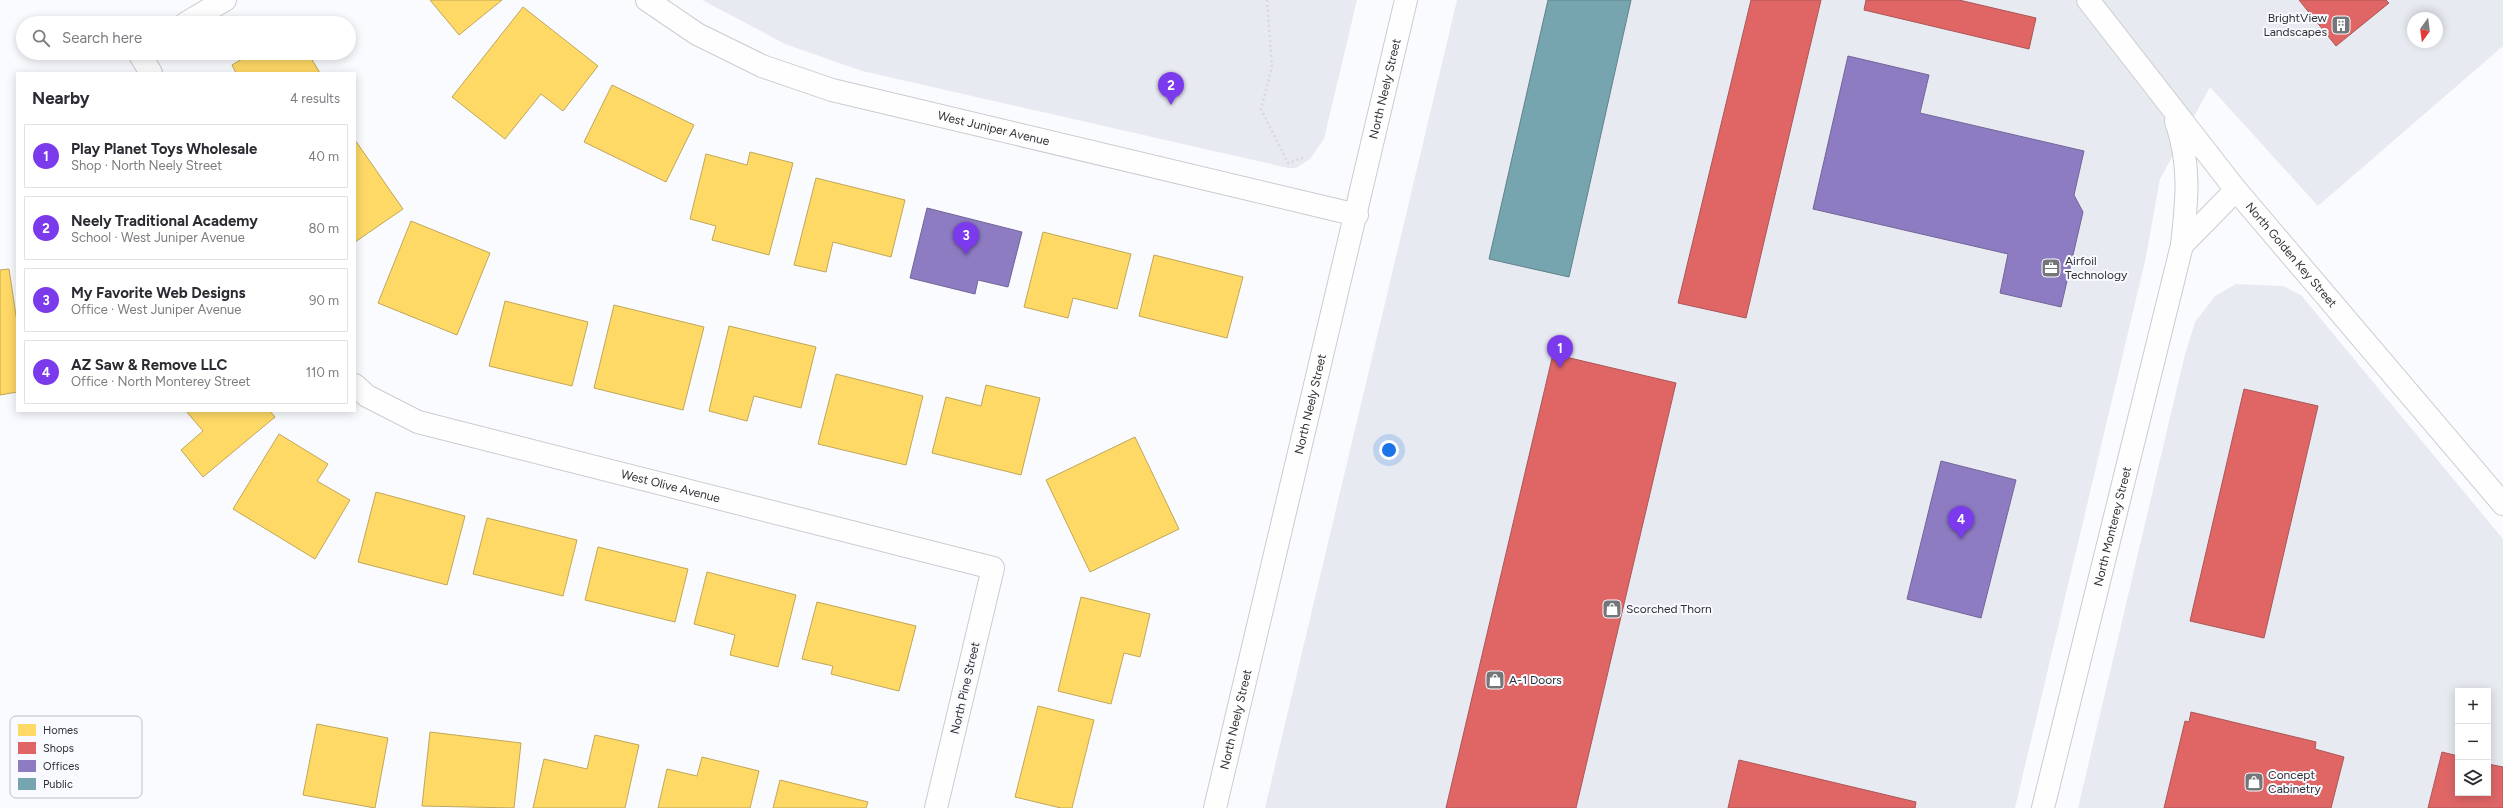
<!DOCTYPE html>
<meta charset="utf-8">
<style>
:root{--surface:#fff;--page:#f2f2f3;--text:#2b2b33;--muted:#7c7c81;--line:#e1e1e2;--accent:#7c3aed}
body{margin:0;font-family:Figtree,sans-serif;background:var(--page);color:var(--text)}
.controls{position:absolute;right:12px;bottom:12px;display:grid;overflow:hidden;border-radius:0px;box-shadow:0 2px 10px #0003}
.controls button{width:36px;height:36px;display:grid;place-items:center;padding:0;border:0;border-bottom:1px solid var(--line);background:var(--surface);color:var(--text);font:20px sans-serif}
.compass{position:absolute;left:2407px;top:12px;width:36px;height:36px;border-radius:50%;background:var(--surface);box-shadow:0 2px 10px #0003;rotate:194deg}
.you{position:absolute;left:1389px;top:450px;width:14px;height:14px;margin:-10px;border:3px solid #fff;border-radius:50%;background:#1a73e8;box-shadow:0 0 0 6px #1a73e833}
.badge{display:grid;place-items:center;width:26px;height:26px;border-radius:50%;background:var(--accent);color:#fff;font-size:13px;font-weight:700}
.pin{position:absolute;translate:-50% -33px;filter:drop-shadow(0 1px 2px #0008)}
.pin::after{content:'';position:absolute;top:21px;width:14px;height:12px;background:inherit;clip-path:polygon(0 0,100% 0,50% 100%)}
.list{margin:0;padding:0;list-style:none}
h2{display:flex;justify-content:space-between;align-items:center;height:52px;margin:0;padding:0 16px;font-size:17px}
h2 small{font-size:13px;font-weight:400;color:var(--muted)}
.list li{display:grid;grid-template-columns:26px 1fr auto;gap:12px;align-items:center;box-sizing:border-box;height:64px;margin:0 8px 8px;padding:0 8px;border:1px solid var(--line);border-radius:0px}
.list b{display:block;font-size:15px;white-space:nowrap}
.list p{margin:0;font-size:13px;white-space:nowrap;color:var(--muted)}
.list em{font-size:13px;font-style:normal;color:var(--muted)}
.icon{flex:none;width:22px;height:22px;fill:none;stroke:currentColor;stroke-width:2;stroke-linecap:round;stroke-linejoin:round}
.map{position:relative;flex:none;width:2503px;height:808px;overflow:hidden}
.search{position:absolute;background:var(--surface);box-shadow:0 2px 10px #0003;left:16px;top:16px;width:340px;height:44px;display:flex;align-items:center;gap:10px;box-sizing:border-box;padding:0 14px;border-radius:22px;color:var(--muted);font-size:15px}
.panel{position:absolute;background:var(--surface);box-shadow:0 2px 10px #0003;left:16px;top:72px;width:340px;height:340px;border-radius:0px}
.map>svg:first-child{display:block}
.built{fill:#e8eaf1;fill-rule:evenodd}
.homes{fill:#ffd966;stroke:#c0a657}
.shops{fill:#e06666;stroke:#ab5657}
.offices{fill:#8e7cc3;stroke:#716598}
.public{fill:#76a5af;stroke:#60828a}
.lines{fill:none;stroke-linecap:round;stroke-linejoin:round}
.minor-casing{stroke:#cbcccf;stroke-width:24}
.path{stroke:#d9d9da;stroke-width:2.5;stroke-dasharray:2 3;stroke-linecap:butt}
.minor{stroke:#fefeff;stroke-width:22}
.labels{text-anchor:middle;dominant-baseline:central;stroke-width:4;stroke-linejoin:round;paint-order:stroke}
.poi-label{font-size:12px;fill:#2e2f33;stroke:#f9faff;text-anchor:start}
.street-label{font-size:12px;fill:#2e2f33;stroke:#f9faff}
.key{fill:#f9faff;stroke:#bcbdc2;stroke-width:1}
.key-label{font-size:11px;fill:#2e2f33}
</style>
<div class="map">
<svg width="2503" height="808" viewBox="0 0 2503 808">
<rect width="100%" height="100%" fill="#fafbfe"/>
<g class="built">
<path d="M702 0H1357L1324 139 1310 159 1296 168H1288L862 71 785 44Z"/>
<path d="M1457 0H2503V46L2318 206 2210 87 2160 179 2146 257 2015 808H1265ZM2413 18H2437V42H2413Z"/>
<path d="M2236 284 2283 286 2301 295 2503 539V808H2078L2184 358 2195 322 2215 296ZM2458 691H2488V793H2458Z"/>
</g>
<g class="homes">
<path d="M430 0H502L459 35Z"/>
<path d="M523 7 598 66 563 111 541 94 505 139 452 97Z"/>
<path d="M252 53H308L320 73H236L232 65Z"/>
<path d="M612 85 694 125 666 182 584 142Z"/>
<path d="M355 140 403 209 355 242Z"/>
<path d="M750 152 793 163 769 255 712 240 716 226 690 219 706 154 747 165Z"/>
<path d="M816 178 905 200 891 257 833 242 826 272 794 265Z"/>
<path d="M411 221 490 253 457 335 378 303Z"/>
<path d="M1043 232 1131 254 1117 309 1073 298 1068 318 1024 307Z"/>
<path d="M1154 255 1243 277 1227 338 1139 316Z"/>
<path d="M9 269 17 322V392L0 395V270Z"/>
<path d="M505 301 588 322 572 386 489 366Z"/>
<path d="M614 305 704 327 683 410 594 388Z"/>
<path d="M729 326 816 347 801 408 754 396 747 421 709 411Z"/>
<path d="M836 374 923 396 906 465 818 444Z"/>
<path d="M986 385 1040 398 1021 475 932 453 946 397 981 406Z"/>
<path d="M186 411H270L275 417 203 477 181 450 203 431Z"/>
<path d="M279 434 328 464 317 481 350 500 315 559 233 509Z"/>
<path d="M1135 437 1179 529 1090 572 1046 480Z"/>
<path d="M376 492 465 516 447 585 358 562Z"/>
<path d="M487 518 577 540 563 596 473 574Z"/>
<path d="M598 547 688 569 675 622 585 600Z"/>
<path d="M707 572 796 595 778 667 730 655 735 635 694 624Z"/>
<path d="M1081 597 1150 614 1140 657 1124 653 1111 704 1058 691Z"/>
<path d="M817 602 916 626 899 691 831 674 833 666 802 659Z"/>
<path d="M1038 706 1094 720 1072 808H1061L1015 797Z"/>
<path d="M317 724 388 738 375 808 303 795Z"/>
<path d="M430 732 521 743 514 808 422 806Z"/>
<path d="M595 735 639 745 625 808H533L544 759 587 769Z"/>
<path d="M702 757 759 771 750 808H658L667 769 697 776Z"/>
<path d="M780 780 868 802 866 808H773Z"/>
</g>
<g class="shops">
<path d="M1751 0H1821L1746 318 1678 303Z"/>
<path d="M1866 0H1959L2036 18 2029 49 1864 10Z"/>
<path d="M2299 0H2386L2389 3 2336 46Z"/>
<path d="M1553 354 1676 383 1576 808H1446Z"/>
<path d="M2244 389 2318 406 2264 638 2190 621Z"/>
<path d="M2191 712 2316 742 2315 749 2344 757 2331 808H2164L2185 721 2189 722Z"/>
<path d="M2442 752 2458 756V793H2488V764L2503 767V808H2428Z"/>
<path d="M1739 760 1916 802 1915 808H1728Z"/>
</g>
<g class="offices">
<path d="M1848 56 1929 75 1920 113 2084 151 2074 195 2083 212 2061 307 2000 293 2008 254 1813 209Z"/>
<path d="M927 208 1022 232 1008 287 978 280 975 294 910 278Z"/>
<path d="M1941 461 2016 480 1981 618 1907 599Z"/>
</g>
<path class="public" d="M1548 0H1631L1569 277 1489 259Z"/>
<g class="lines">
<defs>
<g id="minor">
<path id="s1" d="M647 0 697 34 762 66 832 90 1357 215"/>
<path id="s2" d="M2088 0 2236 190 2503 504"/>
<path d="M186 23 225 0"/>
<path d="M139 53 151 73"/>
<path d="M2176 121C2191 165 2187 200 2182 245"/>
<path id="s3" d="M355 385 367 396 418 422 993 568 936 808"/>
<path id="s4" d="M1215 808 1406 0"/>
<path id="s5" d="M2043 808 2182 245 2236 190"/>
</g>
</defs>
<use href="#minor" class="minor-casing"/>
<path class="path" d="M1267 0 1272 67 1261 109 1288 163 1303 158"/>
<use href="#minor" class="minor"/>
</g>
<defs>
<symbol id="building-square" viewBox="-11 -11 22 22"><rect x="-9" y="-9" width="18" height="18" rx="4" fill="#75767a" stroke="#f9faff"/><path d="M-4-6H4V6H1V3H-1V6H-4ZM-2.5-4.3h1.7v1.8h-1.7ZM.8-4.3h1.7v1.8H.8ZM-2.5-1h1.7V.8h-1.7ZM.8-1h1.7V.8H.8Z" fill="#fff"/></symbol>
<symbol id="office-square" viewBox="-11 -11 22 22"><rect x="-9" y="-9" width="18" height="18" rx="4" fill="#75767a" stroke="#f9faff"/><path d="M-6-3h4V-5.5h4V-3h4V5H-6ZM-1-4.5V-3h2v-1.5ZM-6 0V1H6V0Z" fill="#fff"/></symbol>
<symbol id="shop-square" viewBox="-11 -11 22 22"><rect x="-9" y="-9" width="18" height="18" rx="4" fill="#75767a" stroke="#f9faff"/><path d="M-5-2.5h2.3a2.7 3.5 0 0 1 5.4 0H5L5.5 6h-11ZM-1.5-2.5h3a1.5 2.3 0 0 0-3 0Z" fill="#fff"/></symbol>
</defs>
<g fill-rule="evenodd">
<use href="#building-square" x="2330" y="14" width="22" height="22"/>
<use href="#office-square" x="2040" y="257" width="22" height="22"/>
<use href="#shop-square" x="1601" y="598" width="22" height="22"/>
<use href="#shop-square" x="1484" y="669" width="22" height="22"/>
<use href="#shop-square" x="2243" y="771" width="22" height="22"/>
</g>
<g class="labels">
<g class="poi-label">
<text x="2327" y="18" text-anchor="end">BrightView<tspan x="2327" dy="14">Landscapes</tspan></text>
<text x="2065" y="261">Airfoil<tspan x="2065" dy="14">Technology</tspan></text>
<text x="1626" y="609">Scorched Thorn</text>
<text x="1509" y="680">A-1 Doors</text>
<text x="2268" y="775">Concept<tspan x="2268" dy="14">Cabinetry</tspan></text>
</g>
<g class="street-label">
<text stroke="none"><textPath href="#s4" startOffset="739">North Neely Street</textPath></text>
<text stroke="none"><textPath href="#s1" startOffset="373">West Juniper Avenue</textPath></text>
<text stroke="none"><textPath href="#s2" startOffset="326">North Golden Key Street</textPath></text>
<text stroke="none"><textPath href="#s4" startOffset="415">North Neely Street</textPath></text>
<text stroke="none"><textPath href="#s3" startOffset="334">West Olive Avenue</textPath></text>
<text stroke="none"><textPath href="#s5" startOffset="290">North Monterey Street</textPath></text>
<text transform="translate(965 688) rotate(-77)">North Pine Street</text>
<text stroke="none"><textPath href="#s4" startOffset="91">North Neely Street</textPath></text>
</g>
</g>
<rect x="10" y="716" width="132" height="82" rx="6" class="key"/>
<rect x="18" y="724" width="18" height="12" fill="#ffd966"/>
<rect x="18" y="742" width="18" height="12" fill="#e06666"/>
<rect x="18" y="760" width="18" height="12" fill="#8e7cc3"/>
<rect x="18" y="778" width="18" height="12" fill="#76a5af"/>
<g class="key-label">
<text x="43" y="734">Homes</text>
<text x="43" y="752">Shops</text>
<text x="43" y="770">Offices</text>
<text x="43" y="788">Public</text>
</g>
</svg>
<div class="controls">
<button>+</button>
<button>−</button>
<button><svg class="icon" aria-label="layers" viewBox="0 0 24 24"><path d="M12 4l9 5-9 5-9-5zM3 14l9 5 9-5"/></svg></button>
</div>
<svg class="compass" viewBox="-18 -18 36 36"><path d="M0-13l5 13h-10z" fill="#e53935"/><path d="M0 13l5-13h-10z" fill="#7c7c81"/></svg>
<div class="you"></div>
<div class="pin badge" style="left:1560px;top:368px">1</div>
<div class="pin badge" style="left:1171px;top:105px">2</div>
<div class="pin badge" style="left:966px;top:255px">3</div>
<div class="pin badge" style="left:1961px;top:539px">4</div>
<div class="search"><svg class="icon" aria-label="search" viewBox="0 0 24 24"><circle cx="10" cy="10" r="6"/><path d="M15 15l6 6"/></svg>Search here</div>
<section class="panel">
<h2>Nearby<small>4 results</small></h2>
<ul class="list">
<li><span class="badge">1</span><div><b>Play Planet Toys Wholesale</b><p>Shop · North Neely Street</p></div><em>40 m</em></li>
<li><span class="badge">2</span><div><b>Neely Traditional Academy</b><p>School · West Juniper Avenue</p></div><em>80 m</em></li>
<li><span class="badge">3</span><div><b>My Favorite Web Designs</b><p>Office · West Juniper Avenue</p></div><em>90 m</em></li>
<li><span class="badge">4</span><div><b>AZ Saw &amp; Remove LLC</b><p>Office · North Monterey Street</p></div><em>110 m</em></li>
</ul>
</section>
</div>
